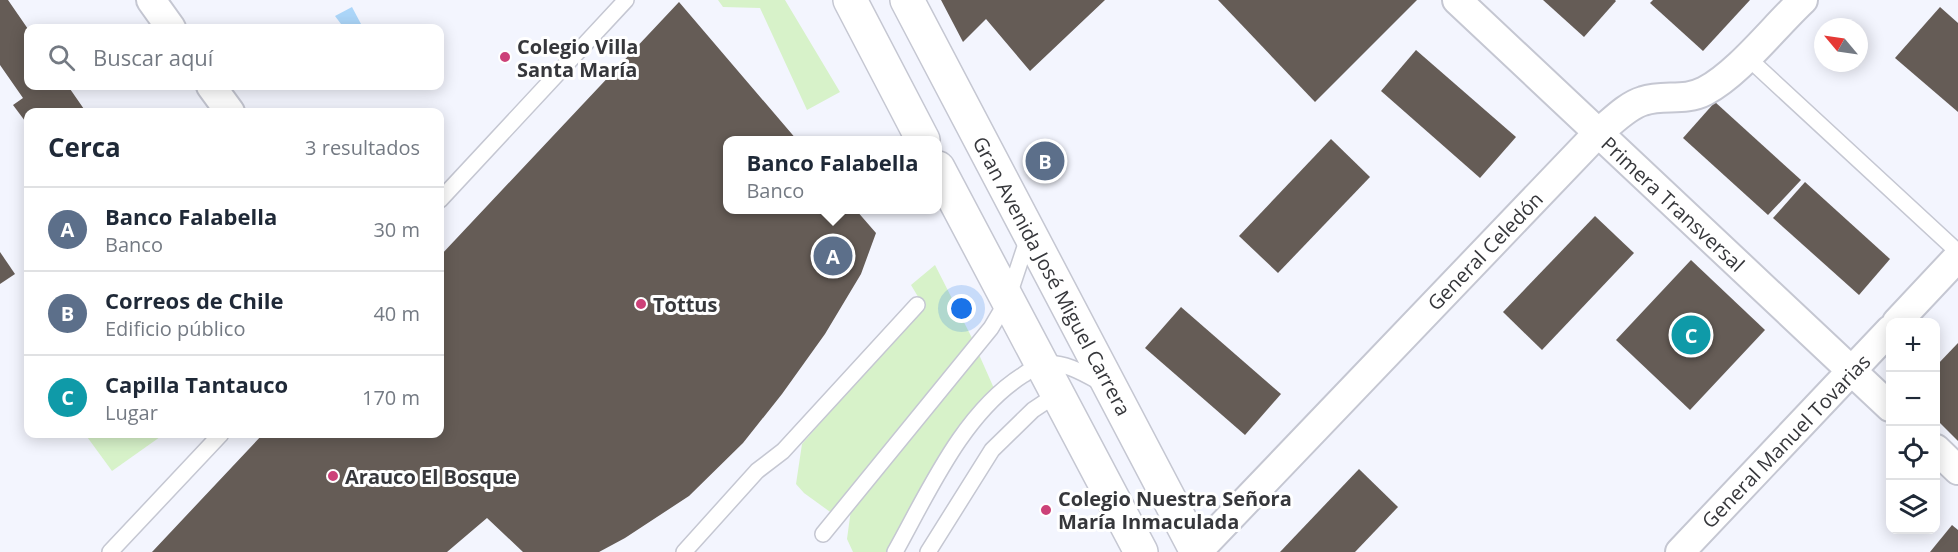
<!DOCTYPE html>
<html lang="es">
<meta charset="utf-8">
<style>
:root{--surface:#fff;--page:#f6f6f7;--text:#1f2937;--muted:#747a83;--line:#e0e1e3;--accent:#7c3aed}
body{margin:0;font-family:"Open Sans",sans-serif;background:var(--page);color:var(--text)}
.controls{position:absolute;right:18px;bottom:18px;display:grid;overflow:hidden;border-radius:12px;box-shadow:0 3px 15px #0003}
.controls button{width:54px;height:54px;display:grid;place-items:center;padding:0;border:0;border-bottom:2px solid var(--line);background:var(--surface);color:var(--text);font:30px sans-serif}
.compass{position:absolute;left:1814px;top:18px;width:54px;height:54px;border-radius:50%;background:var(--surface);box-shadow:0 3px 15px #0003;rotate:299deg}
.you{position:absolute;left:962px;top:309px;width:21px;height:21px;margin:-15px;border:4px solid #fff;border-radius:50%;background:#1a73e8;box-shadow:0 0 0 9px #1a73e833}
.badge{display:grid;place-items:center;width:39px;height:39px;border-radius:50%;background:var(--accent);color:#fff;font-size:20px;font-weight:700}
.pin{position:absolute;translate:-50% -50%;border:3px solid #fff;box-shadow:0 2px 6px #0006}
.popup{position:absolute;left:723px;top:136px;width:219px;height:78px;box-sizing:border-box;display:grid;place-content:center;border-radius:12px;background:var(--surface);filter:drop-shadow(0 2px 4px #0005);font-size:20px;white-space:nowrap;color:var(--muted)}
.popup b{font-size:22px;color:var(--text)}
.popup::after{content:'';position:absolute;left:50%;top:100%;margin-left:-12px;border:12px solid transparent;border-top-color:var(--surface)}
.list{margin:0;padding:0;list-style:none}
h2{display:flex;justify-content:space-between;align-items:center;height:78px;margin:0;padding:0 24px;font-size:26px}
h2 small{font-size:20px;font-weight:400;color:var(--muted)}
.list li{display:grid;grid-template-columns:39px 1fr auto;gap:18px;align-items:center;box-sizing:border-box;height:84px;padding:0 24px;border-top:2px solid var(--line)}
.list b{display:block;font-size:22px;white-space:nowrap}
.list p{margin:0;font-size:20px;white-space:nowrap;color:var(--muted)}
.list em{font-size:20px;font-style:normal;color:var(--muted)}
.icon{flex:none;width:33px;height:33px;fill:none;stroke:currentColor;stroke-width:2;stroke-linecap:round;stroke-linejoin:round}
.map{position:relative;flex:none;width:1958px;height:552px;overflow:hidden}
.search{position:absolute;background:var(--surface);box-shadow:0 3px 15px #0003;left:24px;top:24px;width:420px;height:66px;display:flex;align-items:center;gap:15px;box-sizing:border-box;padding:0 21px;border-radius:12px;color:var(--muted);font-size:22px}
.panel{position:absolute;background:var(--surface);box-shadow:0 3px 15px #0003;left:24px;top:108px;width:420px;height:330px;border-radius:12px}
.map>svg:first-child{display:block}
.green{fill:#d7f2c9}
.water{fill:#acd6f9}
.building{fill:#655c56}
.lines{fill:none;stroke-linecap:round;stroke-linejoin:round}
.service-casing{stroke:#c5c7d2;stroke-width:18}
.minor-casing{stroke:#c5c7d2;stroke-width:32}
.primary-casing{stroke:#c5c7d2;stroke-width:36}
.service{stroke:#fff;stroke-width:15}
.minor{stroke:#fff;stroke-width:28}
.primary{stroke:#fff;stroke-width:33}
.poi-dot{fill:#cc4178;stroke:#fff;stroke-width:2}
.labels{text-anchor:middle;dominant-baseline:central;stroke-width:6;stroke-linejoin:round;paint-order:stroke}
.poi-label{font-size:20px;font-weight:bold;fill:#36373b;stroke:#fff;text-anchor:start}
.street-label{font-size:20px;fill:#36373b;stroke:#fff}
</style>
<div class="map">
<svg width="1958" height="552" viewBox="0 0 1958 552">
<rect width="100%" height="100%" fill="#f3f5fe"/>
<g class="green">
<path d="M718 0H785L840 92 807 110 760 8 723 7Z"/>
<path d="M935 265 974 342 833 514 804 493 796 484 802 444 923 305 911 285Z"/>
<path d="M977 350 996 393 932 480 886 552H853L847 539 852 502Z"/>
<path d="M85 434H158L160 437 112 471Z"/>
</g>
<path class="water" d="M352 7 361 24 366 28H344L335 16Z"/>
<g class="building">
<path d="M0 0H8L28 29V86H68L86 112H28V119L25 121 13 105 23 98 0 65Z"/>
<path d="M941 0H1105L1030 71 986 19 963 42Z"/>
<path d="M1218 0H1417L1315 102Z"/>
<path d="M1543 0H1615L1616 1 1584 37Z"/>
<path d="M1653 0H1750L1703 51 1650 3Z"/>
<path d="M679 2 797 140H728V210H856L876 233 861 274 825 334 782 394 743 443 689 496 625 538 599 552H523L487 518 447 552H152L263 434H440V256Z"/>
<path d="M1940 7 1958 23V112L1895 58Z"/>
<path d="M1416 50 1516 137 1480 178 1381 91Z"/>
<path d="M1715 102 1801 180 1768 215 1683 138Z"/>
<path d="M1331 139 1370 177 1278 273 1239 236Z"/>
<path d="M1805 182 1890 259 1859 295 1773 218Z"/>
<path d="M1595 216 1634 253 1542 350 1503 312Z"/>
<path d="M0 252 15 274 0 284Z"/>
<path d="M1691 260 1765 330 1690 410 1616 340Z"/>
<path d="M1181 307 1281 394 1245 435 1145 348Z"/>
<path d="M1958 343V441L1936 419V366Z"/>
<path d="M1359 469 1398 507 1355 552H1280Z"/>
<path d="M1952 525 1958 530V552H1930Z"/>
</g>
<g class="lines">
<defs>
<g id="service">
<path d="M1747 57 1958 252"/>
<path d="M440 200 626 0"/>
<path d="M823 534 991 328 1007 301 1029 235"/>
<path d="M110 552 221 434"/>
<path d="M684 552 757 471 783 451 917 305"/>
<path d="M895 552C929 491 963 413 1023 375 1029 371 1036 365 1043 364 1065 361 1085 374 1103 384"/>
<path d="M928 552 992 450 1033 410 1057 394"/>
</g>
<g id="minor">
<path d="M151 0 171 28"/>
<path d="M1457 0 1890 407"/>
<path d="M211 86 230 112"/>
<path d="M1897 322 1958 257"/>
<path d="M1936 449 1958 470"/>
<path d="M1197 552 1598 133C1611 123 1626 106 1643 101 1664 94 1684 102 1705 91 1739 73 1774 27 1803 0"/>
<path d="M1680 552 1890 330"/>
</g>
<g id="primary">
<path d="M850 0 923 140"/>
<path d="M907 0 1197 552"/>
<path d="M938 168 1141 552"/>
</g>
</defs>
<use href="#service" class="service-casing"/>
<use href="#minor" class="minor-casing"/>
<use href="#primary" class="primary-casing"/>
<use href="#service" class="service"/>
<use href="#minor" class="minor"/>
<use href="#primary" class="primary"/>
</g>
<g class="poi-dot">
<circle cx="505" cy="57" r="6"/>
<circle cx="641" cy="304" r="6"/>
<circle cx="333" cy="476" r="6"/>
<circle cx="1046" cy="510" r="6"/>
</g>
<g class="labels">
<g class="poi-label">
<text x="517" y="46">Colegio Villa<tspan x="517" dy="23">Santa María</tspan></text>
<text x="653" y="304">Tottus</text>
<text x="345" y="476">Arauco El Bosque</text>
<text x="1058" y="498">Colegio Nuestra Señora<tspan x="1058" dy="23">María Inmaculada</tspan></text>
</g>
<g class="street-label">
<text transform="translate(1673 204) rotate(43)">Primera Transversal</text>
<text transform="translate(1485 251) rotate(-46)">General Celedón</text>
<text transform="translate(1052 276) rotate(62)">Gran Avenida José Miguel Carrera</text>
<text transform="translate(1786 441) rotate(-46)">General Manuel Tovarias</text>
</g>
</g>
</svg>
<div class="controls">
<button>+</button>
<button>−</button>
<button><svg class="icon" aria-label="locate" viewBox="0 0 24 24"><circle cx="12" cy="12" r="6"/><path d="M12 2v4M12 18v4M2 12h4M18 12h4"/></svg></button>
<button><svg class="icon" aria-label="layers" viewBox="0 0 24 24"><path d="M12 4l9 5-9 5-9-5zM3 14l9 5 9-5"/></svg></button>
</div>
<svg class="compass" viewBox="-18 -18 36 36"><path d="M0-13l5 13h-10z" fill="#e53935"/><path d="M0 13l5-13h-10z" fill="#747a83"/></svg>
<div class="you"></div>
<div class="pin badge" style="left:833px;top:256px;background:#5c6f8a">A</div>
<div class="popup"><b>Banco Falabella</b>Banco</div>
<div class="pin badge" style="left:1045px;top:161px;background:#5c6f8a">B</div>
<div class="pin badge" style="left:1691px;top:335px;background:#0f9aa8">C</div>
<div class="search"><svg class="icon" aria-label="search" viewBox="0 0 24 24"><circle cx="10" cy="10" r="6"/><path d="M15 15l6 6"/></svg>Buscar aquí</div>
<section class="panel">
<h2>Cerca<small>3 resultados</small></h2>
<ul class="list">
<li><span class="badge" style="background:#5c6f8a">A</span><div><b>Banco Falabella</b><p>Banco</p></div><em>30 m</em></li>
<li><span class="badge" style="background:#5c6f8a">B</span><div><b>Correos de Chile</b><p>Edificio público</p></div><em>40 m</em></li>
<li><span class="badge" style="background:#0f9aa8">C</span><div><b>Capilla Tantauco</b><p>Lugar</p></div><em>170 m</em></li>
</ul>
</section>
</div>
